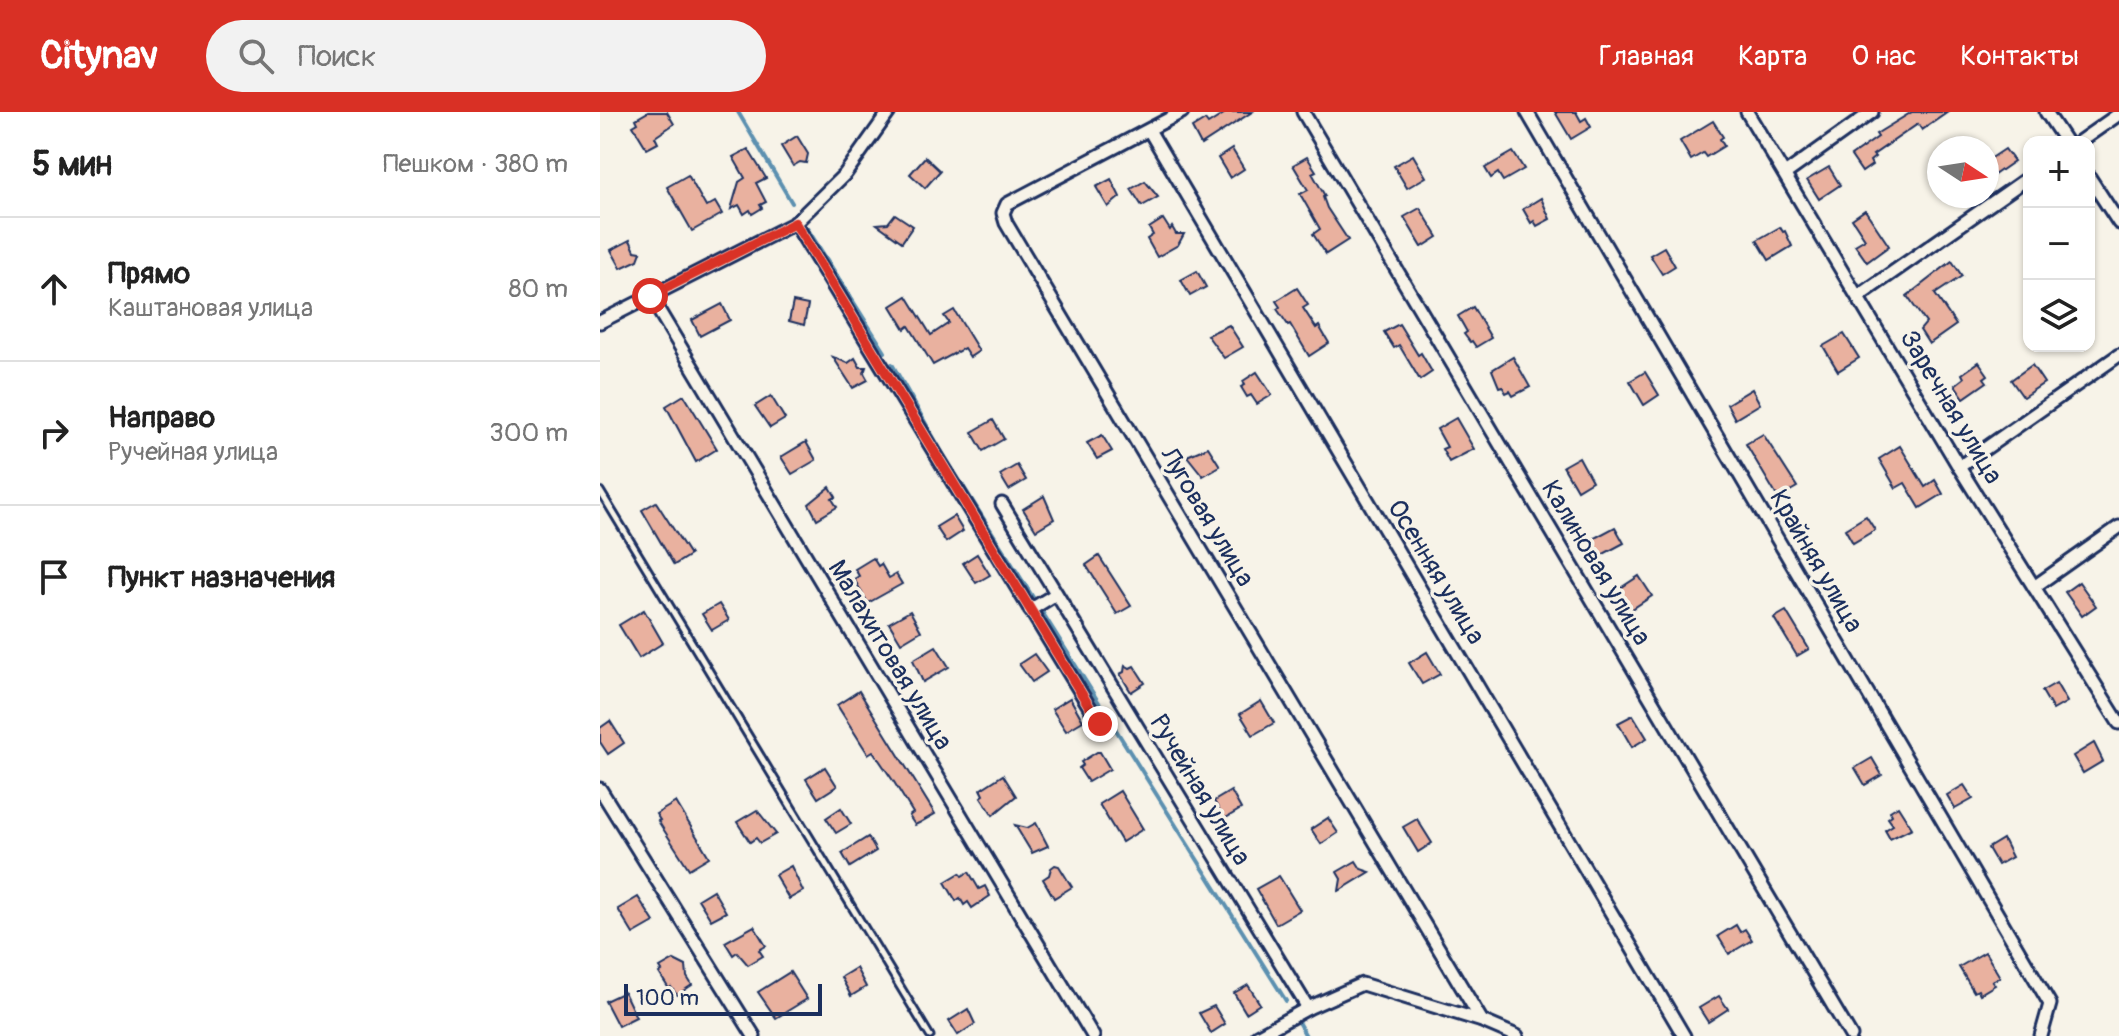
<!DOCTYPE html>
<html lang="ru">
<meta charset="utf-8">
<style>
:root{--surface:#fff;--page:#f2f2f2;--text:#222;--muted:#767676;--line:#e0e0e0;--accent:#d93025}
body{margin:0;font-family:Pangolin,sans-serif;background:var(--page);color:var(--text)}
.controls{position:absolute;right:24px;top:24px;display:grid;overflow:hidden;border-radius:16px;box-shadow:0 2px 6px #0004}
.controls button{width:72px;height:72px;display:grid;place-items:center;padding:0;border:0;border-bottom:2px solid var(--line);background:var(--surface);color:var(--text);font:40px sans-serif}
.compass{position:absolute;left:1327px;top:24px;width:72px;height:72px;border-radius:50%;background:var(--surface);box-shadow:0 2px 6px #0004;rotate:102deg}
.scale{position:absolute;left:24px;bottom:20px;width:198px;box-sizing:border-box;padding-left:8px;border:4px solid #1b2f5e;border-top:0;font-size:22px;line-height:28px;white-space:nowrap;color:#1b2f5e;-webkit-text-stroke:6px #f7f3e8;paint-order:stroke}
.stop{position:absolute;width:24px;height:24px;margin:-18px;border:6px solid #d93025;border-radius:50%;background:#fff}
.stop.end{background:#d93025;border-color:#fff;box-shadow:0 2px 8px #0008}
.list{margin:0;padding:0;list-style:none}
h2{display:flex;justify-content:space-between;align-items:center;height:104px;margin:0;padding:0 32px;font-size:34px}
h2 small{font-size:26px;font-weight:400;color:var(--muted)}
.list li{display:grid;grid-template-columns:52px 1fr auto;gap:24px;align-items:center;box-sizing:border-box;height:144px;padding:0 32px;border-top:2px solid var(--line)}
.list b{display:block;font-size:30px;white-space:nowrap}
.list p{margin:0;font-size:26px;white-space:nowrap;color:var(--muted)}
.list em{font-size:26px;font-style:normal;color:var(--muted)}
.icon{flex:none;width:44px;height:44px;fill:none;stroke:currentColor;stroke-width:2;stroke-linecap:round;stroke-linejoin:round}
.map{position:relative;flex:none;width:1519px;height:924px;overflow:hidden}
header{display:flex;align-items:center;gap:48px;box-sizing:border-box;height:112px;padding:0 40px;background:var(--accent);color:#fff}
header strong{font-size:38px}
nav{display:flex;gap:44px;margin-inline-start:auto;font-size:28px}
.search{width:560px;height:72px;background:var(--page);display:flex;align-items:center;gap:20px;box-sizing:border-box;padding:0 28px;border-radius:44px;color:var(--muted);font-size:30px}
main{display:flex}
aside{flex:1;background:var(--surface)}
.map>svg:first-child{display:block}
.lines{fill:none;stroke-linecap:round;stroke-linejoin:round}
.stream{stroke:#5c90b0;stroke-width:4}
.building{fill:#e9b19f;stroke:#1b2f5e;stroke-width:2}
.lane-casing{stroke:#1b2f5e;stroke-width:11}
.street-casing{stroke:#1b2f5e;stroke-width:17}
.lane{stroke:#f7f3e8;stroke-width:5}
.street{stroke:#f7f3e8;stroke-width:11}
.route{stroke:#d93025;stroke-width:10}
.labels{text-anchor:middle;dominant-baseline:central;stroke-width:7;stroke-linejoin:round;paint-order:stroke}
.street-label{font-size:26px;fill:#1b2f5e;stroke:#f7f3e8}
</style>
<header>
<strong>Citynav</strong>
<div class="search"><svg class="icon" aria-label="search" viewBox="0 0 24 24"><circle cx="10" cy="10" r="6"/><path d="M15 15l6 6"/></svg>Поиск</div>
<nav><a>Главная</a><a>Карта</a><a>О нас</a><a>Контакты</a></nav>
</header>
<main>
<aside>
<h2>5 мин<small>Пешком · 380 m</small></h2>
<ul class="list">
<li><svg class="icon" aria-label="ahead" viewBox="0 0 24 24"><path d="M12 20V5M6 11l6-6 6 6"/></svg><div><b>Прямо</b><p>Каштановая улица</p></div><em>80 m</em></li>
<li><svg class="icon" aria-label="right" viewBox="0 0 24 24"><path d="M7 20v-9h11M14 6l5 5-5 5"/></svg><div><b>Направо</b><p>Ручейная улица</p></div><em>300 m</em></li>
<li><svg class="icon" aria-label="arrive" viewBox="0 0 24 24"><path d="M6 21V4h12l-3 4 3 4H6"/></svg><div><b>Пункт назначения</b></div></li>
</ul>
</aside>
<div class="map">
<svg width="1519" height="924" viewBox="0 0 1519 924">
<rect width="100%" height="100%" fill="#f7f3e8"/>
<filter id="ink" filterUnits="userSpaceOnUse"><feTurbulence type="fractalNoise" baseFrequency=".0125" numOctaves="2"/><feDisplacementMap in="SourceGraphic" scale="16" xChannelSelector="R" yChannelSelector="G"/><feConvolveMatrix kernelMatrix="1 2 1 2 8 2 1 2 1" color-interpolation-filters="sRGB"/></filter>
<g filter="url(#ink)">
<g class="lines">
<g class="stream">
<path d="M138 0 192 91"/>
<path d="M207 116 285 240"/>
<path d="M292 252 343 342 686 889"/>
<path d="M698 910 706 924"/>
</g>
</g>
<g class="building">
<path d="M48 0H67L74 12 55 25 58 31 47 37 33 14 38 11 36 7Z"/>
<path d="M627 0H652L601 33 592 16 605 8 608 12Z"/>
<path d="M955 0H976L981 9 986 6 991 15 971 27Z"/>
<path d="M1312 0H1348L1322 18 1318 12 1273 43 1275 45 1270 49 1272 53 1262 60 1251 44 1278 25 1276 22Z"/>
<path d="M1113 9 1123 25 1120 27 1124 34 1106 45 1103 41 1091 48 1080 29Z"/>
<path d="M197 24 208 42 206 51 200 50 193 54 181 34Z"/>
<path d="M148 37 166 66 156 71 166 90 160 93 162 96 152 102 150 98 144 102 139 93 131 97 139 70 145 66 133 45Z"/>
<path d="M632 37 644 57 630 66 618 46Z"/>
<path d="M1405 37 1414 49 1394 63 1387 49Z"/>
<path d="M913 40 924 57 903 69 898 61 891 66 885 56Z"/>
<path d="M813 43 826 65 807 76 794 54Z"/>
<path d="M325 45 340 59 325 76 310 62Z"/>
<path d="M707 45 716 59 712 61 725 84 723 85 727 96 748 128 726 142 713 122 720 117 700 82 708 78 693 53Z"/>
<path d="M1229 55 1240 73 1219 87 1207 68Z"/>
<path d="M88 63 106 95 115 90 122 102 92 119 67 75Z"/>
<path d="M511 67 520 85 508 95 496 75Z"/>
<path d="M545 69 558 85 542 94 531 77Z"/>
<path d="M941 86 950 107 937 114 934 109 931 111 923 97Z"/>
<path d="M820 96 838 125 822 135 804 105Z"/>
<path d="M1265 98 1289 134 1267 150 1255 133 1265 127 1252 107Z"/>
<path d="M295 102 313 114 302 130 277 112 288 111Z"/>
<path d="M563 107 570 118 572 115 576 122H584L578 133 557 145 547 127 553 123 549 116Z"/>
<path d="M1180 115 1183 120 1185 119 1192 134 1169 148 1157 128Z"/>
<path d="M30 128 35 139 41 140 38 148 21 156 11 138Z"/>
<path d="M1064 135 1075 154 1062 162 1050 143Z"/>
<path d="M1352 149 1362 164 1335 182 1356 213 1329 232 1320 218 1326 211 1307 184Z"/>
<path d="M597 159 606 175 590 184 581 168Z"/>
<path d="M697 176 708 193 703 196 716 216 719 214 729 231 709 244 690 212 688 213 677 197 680 195 676 189Z"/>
<path d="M307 184 331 223 349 211 344 204 354 198 379 239 370 245 364 236 333 253 309 214 305 217 291 194Z"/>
<path d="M193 190 208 193 204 213 189 209Z"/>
<path d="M122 192 130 208 100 224 92 208Z"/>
<path d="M873 195 891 226 876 235 872 229 870 230 864 222 867 220 858 204Z"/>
<path d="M799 212 818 243 821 241 832 260 820 268 799 233 794 236 784 220Z"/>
<path d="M629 213 643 235 624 246 607 223Z"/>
<path d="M1244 222 1259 246 1238 259 1223 234Z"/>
<path d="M233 245 248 251 255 246 260 255H266L264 261 268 268 253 276Z"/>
<path d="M913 245 930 275 913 284 910 279 906 281 902 274 899 275 892 258Z"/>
<path d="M1379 250 1388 263 1384 266 1387 270 1364 286 1355 273 1364 266 1362 262Z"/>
<path d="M1432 253 1444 271 1423 285 1411 268Z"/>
<path d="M657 260 672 283 657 292 651 283 647 285 641 275 645 273 643 269Z"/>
<path d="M1045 260 1059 283 1044 293 1030 269Z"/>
<path d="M1152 277 1160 292 1135 307 1127 292Z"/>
<path d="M84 283 117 337 96 350 66 294Z"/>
<path d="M171 284 185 307 170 316 155 294Z"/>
<path d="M856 306 874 337 849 350 842 337 847 335 837 317Z"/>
<path d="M393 308 404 327 383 339 372 320Z"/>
<path d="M1163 322 1197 375 1178 386 1146 332Z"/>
<path d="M502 323 512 339 497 347 487 331Z"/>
<path d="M206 330 216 348 192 362 181 345Z"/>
<path d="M1300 334 1325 375 1335 368 1343 382 1320 396 1305 371 1296 376 1279 347Z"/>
<path d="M608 335 620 354 603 364 587 344Z"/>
<path d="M979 345 992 369 977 378 963 354Z"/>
<path d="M417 353 426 368 409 378 400 363Z"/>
<path d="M230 375 236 385 232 387 237 395 217 407 209 392Z"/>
<path d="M444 384 454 407 436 418 423 397Z"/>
<path d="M56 390 90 443 74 453 42 398Z"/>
<path d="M354 404 363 419 346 430 336 415Z"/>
<path d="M1266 404 1275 418 1253 431 1245 417Z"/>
<path d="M1015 415 1024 431 998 445 989 429Z"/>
<path d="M377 442 390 463 376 471 363 451Z"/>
<path d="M499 444 531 494 517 502 486 453Z"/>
<path d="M273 446 278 454 281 452 289 466 296 462 302 472 268 491 254 467 259 464 255 457Z"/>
<path d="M1039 464 1052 484 1029 499 1016 479Z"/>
<path d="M1479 470 1496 494 1482 504 1465 480Z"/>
<path d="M119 492 129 508 112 518 102 502Z"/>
<path d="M44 498 63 531 39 546 19 513Z"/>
<path d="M310 499 321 519 301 531 289 511Z"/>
<path d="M1186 499 1209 537 1197 544 1174 506Z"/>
<path d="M336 534 349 555 323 570 313 548Z"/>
<path d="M827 540 840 562 822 572 809 551Z"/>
<path d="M434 542 447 560 432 570 419 552Z"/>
<path d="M525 553 530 556 534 554 545 571 531 580 520 562 524 560Z"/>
<path d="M1456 571 1467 590 1453 598 1442 579Z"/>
<path d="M259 579 335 702 319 711 315 713 309 704 313 701 294 670 273 639 268 642 237 593Z"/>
<path d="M470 586 483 609 466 619 452 597Z"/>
<path d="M661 589 674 611 653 623 640 602Z"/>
<path d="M1033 603 1047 626 1032 635 1018 611Z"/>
<path d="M10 609 24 631 8 642 0 630V616Z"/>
<path d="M1494 631 1503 649 1483 661 1473 644Z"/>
<path d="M497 640H500L510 657 488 670 479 656 483 653 481 650Z"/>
<path d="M1272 646 1282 663 1265 673 1255 656Z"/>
<path d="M225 655 237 674 218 686 206 667Z"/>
<path d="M403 663 416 684 393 703 381 685 384 683 381 677Z"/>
<path d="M1364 673 1373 687 1355 697 1347 683Z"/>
<path d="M520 679 543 717 522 730 499 692Z"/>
<path d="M631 679 641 697 624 707 614 689Z"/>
<path d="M76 690 109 745 89 757 58 709 60 708 56 702Z"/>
<path d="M1298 694 1312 716 1290 727 1285 718 1293 713 1288 706 1292 703 1290 699Z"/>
<path d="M241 696 251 712 236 721 226 706Z"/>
<path d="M157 698 176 722 160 731 156 726 150 730 137 710Z"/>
<path d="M728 706 738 721 721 732 711 717Z"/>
<path d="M817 707 832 731 818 740 803 715Z"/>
<path d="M436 711 448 734 432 741 415 713 427 716Z"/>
<path d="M268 725 276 739 250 755 242 741Z"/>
<path d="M1403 727 1412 745 1398 753 1388 736Z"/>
<path d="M756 749 761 757 770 760 739 779 741 767 737 760Z"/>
<path d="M455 753 459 754 472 775 454 786 443 767 449 763 451 756Z"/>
<path d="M191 754 203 779 189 787 175 763Z"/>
<path d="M369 760 379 777 385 774 390 784 372 796 368 790 364 793 360 786 356 789 345 770 360 761 362 764Z"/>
<path d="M679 764 700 798 676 812 656 777Z"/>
<path d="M113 778 126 800 111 808 98 787Z"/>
<path d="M38 785 54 810 33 822 18 797Z"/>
<path d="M1136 813 1140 820 1145 817 1152 828 1129 842 1118 824Z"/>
<path d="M154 814 166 834 159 838 163 844 148 853 137 840 133 843 125 830Z"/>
<path d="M1385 840 1400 865 1392 869 1395 873 1380 882 1378 878 1374 880 1359 855Z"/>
<path d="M74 848 86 854 87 865 92 873 77 883 71 875 69 877 59 861 62 859 60 856Z"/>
<path d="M256 856 266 875 251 884 241 865Z"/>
<path d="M190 860 207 887 176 906 158 880Z"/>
<path d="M648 873 660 892 646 901 634 881Z"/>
<path d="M24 880 36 905 18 914 5 889Z"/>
<path d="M1119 884 1128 897 1108 910 1099 896Z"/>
<path d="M614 894 625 912 611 921 599 901Z"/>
<path d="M368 897 375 912 358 923 349 909Z"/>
</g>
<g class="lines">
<defs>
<path id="lane" d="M0 379 330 924"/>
<g id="street">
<path d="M582 0 407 92 403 101 406 111 882 909"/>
<path d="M703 0 1251 924"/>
<path d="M927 0 1450 892 1441 924"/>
<path d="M1147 0 1359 355 1519 611"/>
<path d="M1446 0 1466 30"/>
<path d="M549 18 1084 924"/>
<path d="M1479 30 1519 2"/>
<path d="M1185 62 1272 0"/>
<path d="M1489 65 1519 111"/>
<path d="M195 111 500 612"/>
<path d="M50 184 493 924"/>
<path d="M1259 184 1429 65"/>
<path d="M0 210 195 111 245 62 289 0"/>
<path d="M1359 355 1519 243"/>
<path d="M402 392 708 896"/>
<path d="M1434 475 1519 415"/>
<path d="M430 498 456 482"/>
<path d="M0 677 154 924"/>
<path d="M657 924 708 896 762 872 882 909 917 924"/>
</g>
</defs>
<use href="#lane" class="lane-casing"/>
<use href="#street" class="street-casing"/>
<use href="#lane" class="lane"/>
<use href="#street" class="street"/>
</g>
</g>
<g class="lines" filter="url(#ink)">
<path class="route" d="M50 184 195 111 500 612"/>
</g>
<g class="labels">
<g class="street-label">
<text transform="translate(1351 295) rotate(59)">Заречная улица</text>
<text transform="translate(607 405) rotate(59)">Луговая улица</text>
<text transform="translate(1216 449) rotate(60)">Крайняя улица</text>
<text transform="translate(996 451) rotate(59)">Калиновая улица</text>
<text transform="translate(836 460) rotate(59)">Осенняя улица</text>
<text transform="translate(290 543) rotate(59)">Малахитовая улица</text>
<text transform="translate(600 678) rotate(59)">Ручейная улица</text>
</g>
</g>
</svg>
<div class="controls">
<button>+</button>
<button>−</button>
<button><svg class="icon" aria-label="layers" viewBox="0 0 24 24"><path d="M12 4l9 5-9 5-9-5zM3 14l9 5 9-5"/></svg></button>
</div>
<svg class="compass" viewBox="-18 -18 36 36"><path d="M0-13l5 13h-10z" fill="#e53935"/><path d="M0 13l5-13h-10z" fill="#767676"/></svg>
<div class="scale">100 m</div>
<div class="stop" style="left:50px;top:184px"></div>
<div class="stop end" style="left:500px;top:612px"></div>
</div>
</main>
